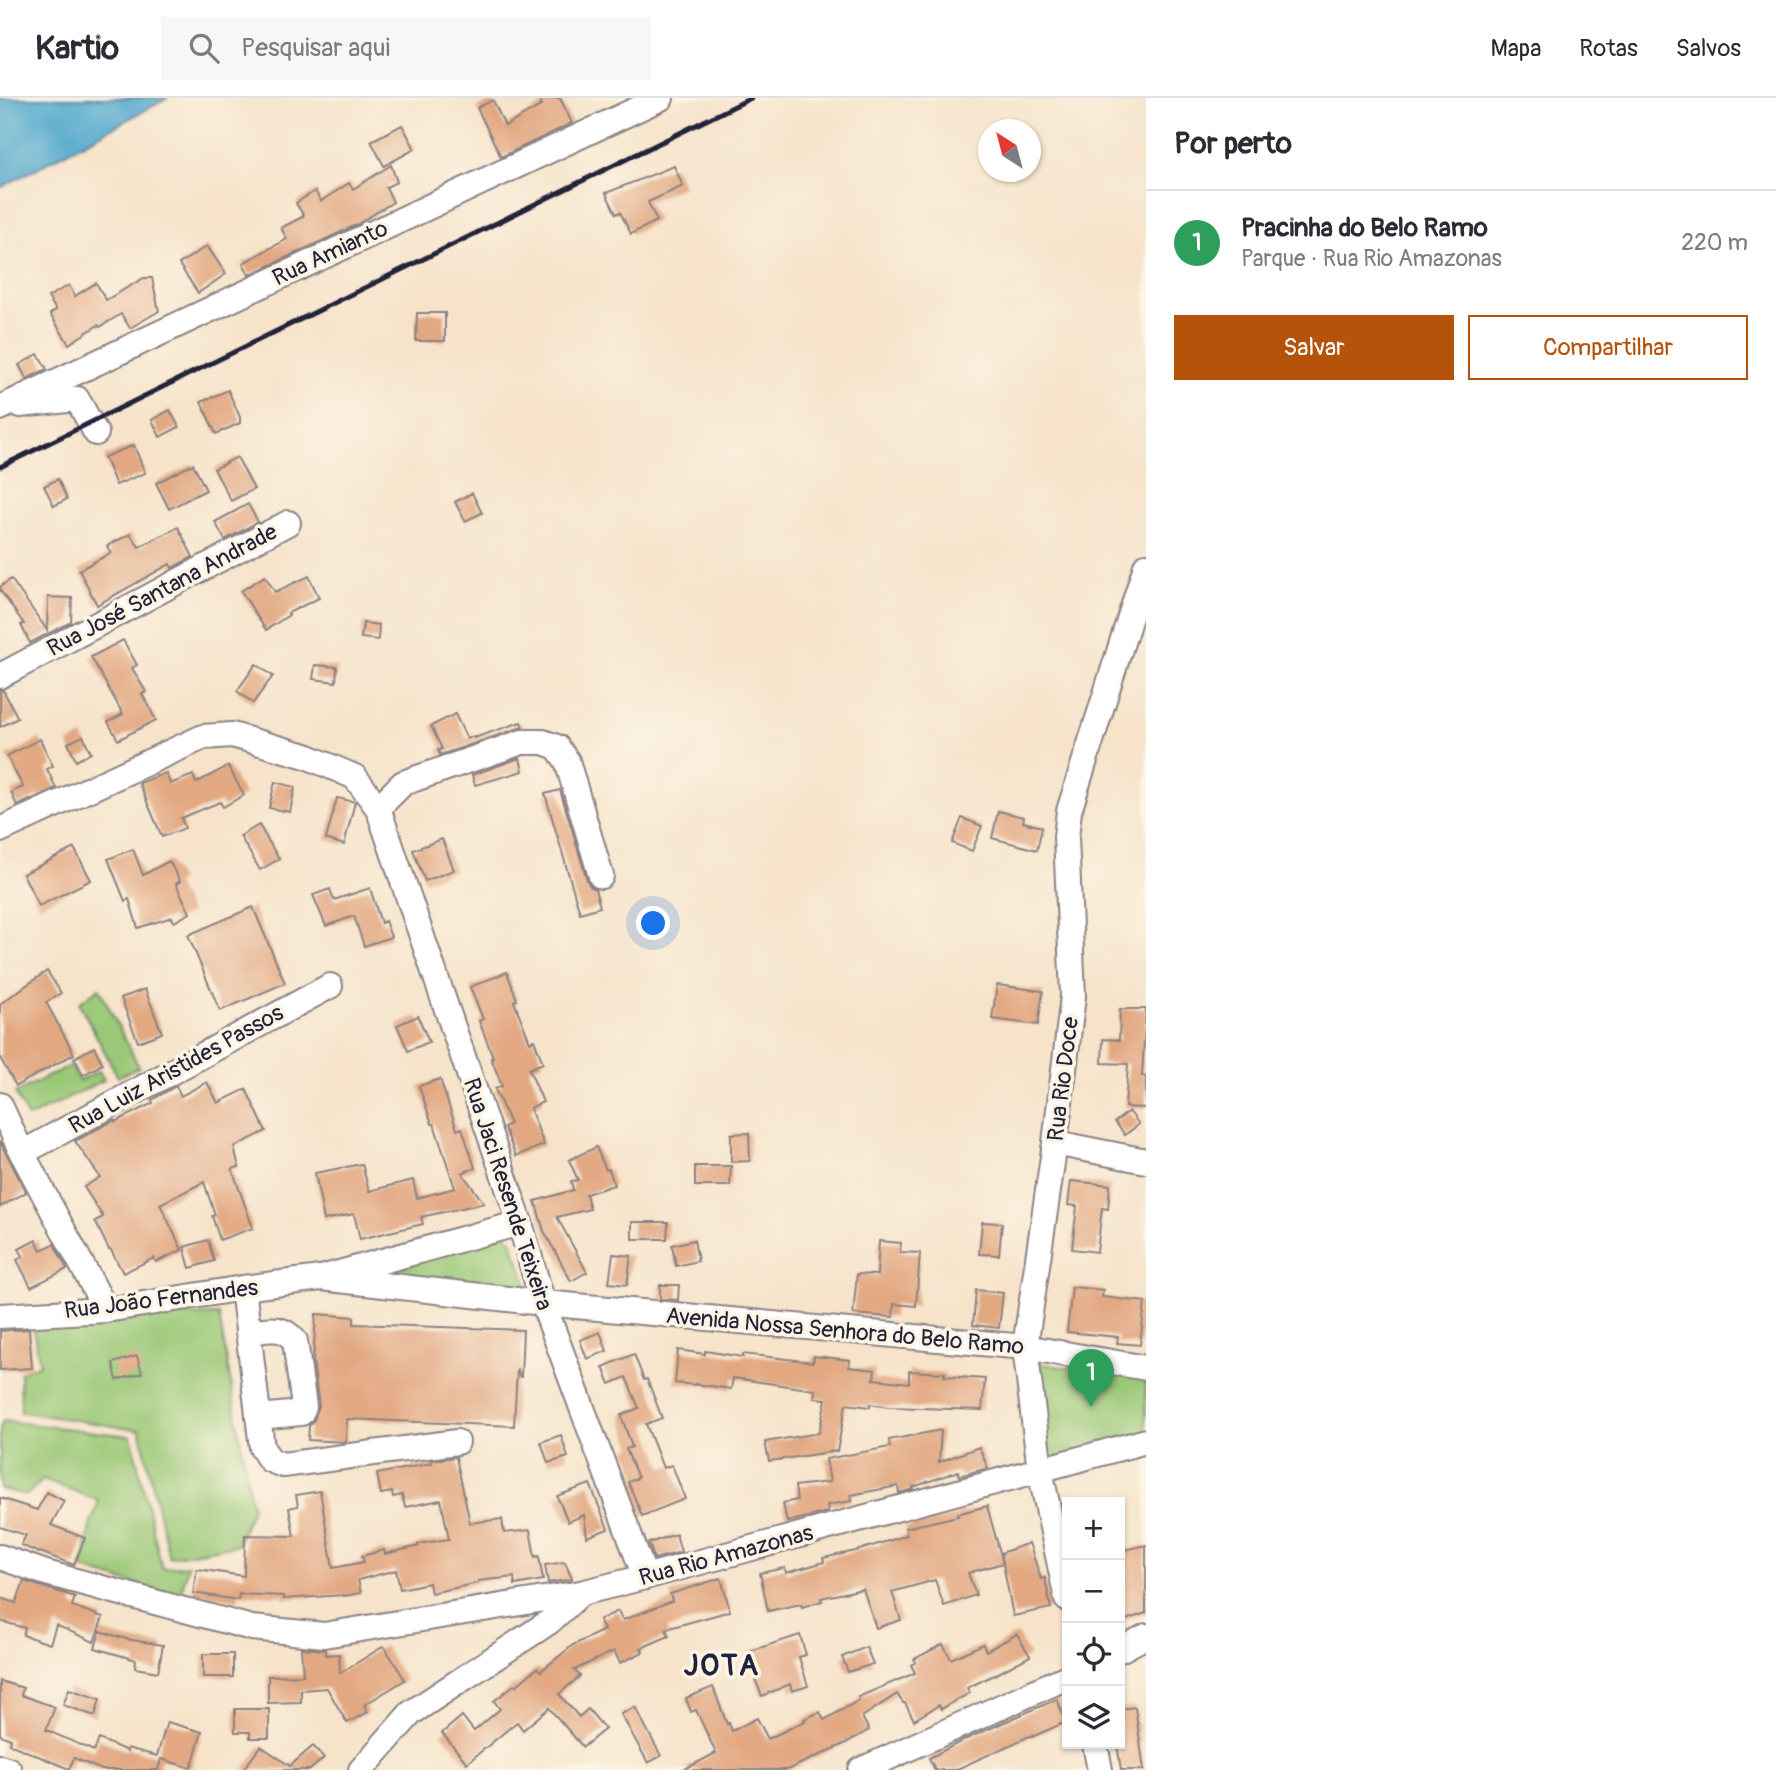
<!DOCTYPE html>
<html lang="pt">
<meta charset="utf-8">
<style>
:root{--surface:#fff;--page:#f7f7f7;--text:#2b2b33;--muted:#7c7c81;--line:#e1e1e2;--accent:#b45309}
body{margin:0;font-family:Pangolin,sans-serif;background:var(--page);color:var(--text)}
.controls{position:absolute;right:21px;bottom:21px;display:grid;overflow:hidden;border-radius:0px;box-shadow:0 2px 5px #0004}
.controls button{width:63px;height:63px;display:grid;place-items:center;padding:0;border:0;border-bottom:2px solid var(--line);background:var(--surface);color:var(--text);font:35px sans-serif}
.compass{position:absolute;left:978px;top:21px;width:63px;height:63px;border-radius:50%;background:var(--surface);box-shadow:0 2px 5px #0004;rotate:324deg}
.you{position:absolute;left:654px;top:826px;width:24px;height:24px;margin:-18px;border:5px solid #fff;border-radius:50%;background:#1a73e8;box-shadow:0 0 0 10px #1a73e833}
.badge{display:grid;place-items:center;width:46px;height:46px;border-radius:50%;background:var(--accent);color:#fff;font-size:23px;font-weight:700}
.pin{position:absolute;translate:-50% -58px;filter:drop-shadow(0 2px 4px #0008)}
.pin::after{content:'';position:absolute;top:37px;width:24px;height:21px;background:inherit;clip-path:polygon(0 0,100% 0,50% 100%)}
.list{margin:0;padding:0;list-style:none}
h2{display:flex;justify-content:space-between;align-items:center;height:91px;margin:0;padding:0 28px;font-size:30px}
h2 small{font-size:23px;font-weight:400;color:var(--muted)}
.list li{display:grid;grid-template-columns:46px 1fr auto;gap:21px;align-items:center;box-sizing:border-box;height:105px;padding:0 28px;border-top:2px solid var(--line)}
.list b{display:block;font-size:26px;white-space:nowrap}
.list p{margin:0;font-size:23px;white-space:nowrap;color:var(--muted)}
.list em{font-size:23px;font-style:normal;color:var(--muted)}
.actions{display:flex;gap:14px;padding:21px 28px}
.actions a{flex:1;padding:16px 0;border:2px solid var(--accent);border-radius:0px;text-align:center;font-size:24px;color:var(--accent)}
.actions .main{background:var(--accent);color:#fff}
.icon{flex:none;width:38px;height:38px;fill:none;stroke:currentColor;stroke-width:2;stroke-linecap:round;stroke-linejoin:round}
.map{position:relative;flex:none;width:1146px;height:1672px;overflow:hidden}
header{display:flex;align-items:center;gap:42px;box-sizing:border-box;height:98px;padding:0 35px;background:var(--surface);border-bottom:2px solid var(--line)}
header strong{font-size:33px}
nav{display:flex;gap:38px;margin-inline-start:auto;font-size:24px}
.search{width:490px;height:63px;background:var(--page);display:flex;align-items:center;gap:18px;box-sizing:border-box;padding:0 24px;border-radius:0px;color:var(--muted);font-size:26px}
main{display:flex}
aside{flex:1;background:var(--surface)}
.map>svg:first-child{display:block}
.green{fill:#9ac876;stroke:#5e7558;stroke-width:2}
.water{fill:#51a9ce;stroke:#3a6684;stroke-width:2}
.building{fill:#e2a882}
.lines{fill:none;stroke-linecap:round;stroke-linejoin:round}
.minor-casing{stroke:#8c8282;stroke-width:28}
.minor{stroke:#fff;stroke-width:24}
.rail{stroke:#22223b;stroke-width:5}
.labels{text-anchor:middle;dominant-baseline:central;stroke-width:7;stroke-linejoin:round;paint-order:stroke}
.street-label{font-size:23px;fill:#22223b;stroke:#fcf5e5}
.district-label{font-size:30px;font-weight:bold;letter-spacing:2px;fill:#22223b;stroke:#fcf5e5}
</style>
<header>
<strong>Kartio</strong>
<div class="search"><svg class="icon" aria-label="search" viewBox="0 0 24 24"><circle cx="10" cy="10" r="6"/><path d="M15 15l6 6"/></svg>Pesquisar aqui</div>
<nav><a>Mapa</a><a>Rotas</a><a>Salvos</a></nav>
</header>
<main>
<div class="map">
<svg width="1146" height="1672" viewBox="0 0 1146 1672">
<rect width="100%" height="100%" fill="#fcf5e5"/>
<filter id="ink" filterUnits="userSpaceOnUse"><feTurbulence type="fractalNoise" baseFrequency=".0143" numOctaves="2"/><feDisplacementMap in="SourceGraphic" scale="14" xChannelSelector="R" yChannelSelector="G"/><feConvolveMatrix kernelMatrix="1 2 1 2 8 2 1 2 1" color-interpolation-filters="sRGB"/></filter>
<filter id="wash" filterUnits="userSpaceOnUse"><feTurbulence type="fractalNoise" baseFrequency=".00686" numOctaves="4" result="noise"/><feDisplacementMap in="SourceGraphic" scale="28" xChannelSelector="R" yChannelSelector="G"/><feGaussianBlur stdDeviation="1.57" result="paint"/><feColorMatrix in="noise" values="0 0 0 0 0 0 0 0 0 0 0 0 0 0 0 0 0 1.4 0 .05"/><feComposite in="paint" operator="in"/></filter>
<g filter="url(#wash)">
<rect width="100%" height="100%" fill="#f6e3ca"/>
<g class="green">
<path d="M99 890 139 969 118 979 79 905Z"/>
<path d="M71 967 79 983 99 973 104 982 28 1020 15 995Z"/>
<path d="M506 1135 511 1142 527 1188 523 1193 374 1178Z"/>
<path d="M219 1217 252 1410 237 1447 169 1459 140 1332 21 1314 20 1275 40 1266 31 1220Z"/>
<path d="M1033 1265 1146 1280V1338L1042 1368Z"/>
<path d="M3 1323 131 1338 162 1470 188 1467 180 1499 82 1471 90 1428 99 1403 43 1381 27 1397 0 1391V1330Z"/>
</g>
<path class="water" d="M0 0H168L0 90Z"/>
<g id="blocks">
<g class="building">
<path d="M539 0H560L572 25 501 59 477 10 493 2 505 28 542 7Z"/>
<path d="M402 27 415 51 384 68 371 43Z"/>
<path d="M391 67 397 84 386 89 393 104 356 127 249 177 243 165 287 141 281 130 304 118 296 105 315 93 321 103 349 85 353 91Z"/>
<path d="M674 68 683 88 648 104 657 123 631 136 620 114 616 116 606 95Z"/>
<path d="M207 148 226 176 198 195 179 166Z"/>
<path d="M144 180H152L159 213 130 230 121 216 100 229 98 227 69 246 50 216 56 212 48 199 69 187 75 198 96 185 106 202Z"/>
<path d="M417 215H445V243H416Z"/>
<path d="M38 256 47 271 27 281 19 267Z"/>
<path d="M228 292 240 319V325L216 336 201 304Z"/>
<path d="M170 312 179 329 160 339 152 322Z"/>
<path d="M134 347 145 375 116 387 104 359Z"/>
<path d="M237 359 254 391 231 403 214 371Z"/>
<path d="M193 366 206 392 169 411 156 385Z"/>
<path d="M58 381 67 401 54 408 44 388Z"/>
<path d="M472 395 482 415 465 423 455 404Z"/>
<path d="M248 406 258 424 225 442 215 424Z"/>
<path d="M178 429 193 459 172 470 170 466 97 507 79 472 111 455 107 448 130 436 139 449Z"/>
<path d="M265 478 275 494 309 478 319 500 288 515 289 517 266 532 241 493Z"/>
<path d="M11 481 47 532 48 499 72 500 71 524 30 545 21 527 24 526 0 492V489Z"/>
<path d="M363 525 379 527 378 542 361 540Z"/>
<path d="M123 542 137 567 132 570 146 594 142 596 156 622 118 642 108 624 123 616 91 559Z"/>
<path d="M256 566 273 578 253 605 237 593Z"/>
<path d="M315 567 337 569 336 584 313 581Z"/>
<path d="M3 592 18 620 0 629V593Z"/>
<path d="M455 616 467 641 474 638V640L521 624 523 629 440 657 438 652 442 651 431 628Z"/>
<path d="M83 638 91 655 76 663 68 645Z"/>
<path d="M40 641 53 668 47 671 56 690 17 708 11 694 23 689 7 658Z"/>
<path d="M520 660 523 673 475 687 472 677Z"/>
<path d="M228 668 244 697 223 709 220 704 181 720 185 730 162 739 139 685 166 675 170 686 193 677 196 685Z"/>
<path d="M275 684 295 689 290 714 269 710Z"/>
<path d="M560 692 587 782 590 788 595 791 600 809 580 815 545 696Z"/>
<path d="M337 700 355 704 344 747 326 741Z"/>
<path d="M998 713 1024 719 1023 724 1042 729 1037 752 992 740Z"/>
<path d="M962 720 982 728 972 753 952 745Z"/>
<path d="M259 727 279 761 260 772 240 738Z"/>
<path d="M442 741 454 772 425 783 413 752Z"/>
<path d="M74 750 91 782 39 808 23 776Z"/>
<path d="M133 751 143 777 169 763 180 783 176 786 190 815 174 824 172 819 138 830 129 801 125 803 108 761Z"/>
<path d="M370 790 381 825 385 823 391 839 364 848 354 818 326 828 313 797 330 791 334 802Z"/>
<path d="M253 809 285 885 220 913 188 837Z"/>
<path d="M47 873 61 895 46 904 74 956 16 988 0 960V906Z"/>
<path d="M507 874 517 902 514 903 530 944 534 942 543 965 529 971 543 1004 530 1010 544 1047 516 1058 504 1029 510 1026 495 991 502 988 491 960 493 959 479 923 483 921 470 889Z"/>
<path d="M997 887 1043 893 1038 927 992 921Z"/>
<path d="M145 891 162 935 138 944 121 900Z"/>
<path d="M1120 911H1146L1142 978 1146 979V1010L1125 1009 1128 966 1102 965 1103 941 1119 942Z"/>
<path d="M418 918 429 944 408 953 397 927Z"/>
<path d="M94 949 103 966 83 977 74 960Z"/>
<path d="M440 981 457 1032 462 1030 475 1070 462 1075 484 1105 421 1119 423 1126 360 1141 354 1116 324 1122 315 1075 362 1066 369 1093 413 1082 417 1100 455 1090 434 1026H432L419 988Z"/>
<path d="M207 984 218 1005 246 991 266 1033 234 1049 239 1069 232 1071 253 1130 220 1142 212 1118 215 1117 204 1084 160 1106 182 1152 156 1164 154 1160 123 1175 111 1152H109L95 1123 103 1119 84 1089 100 1079 75 1043 114 1022 115 1024 153 1005 152 1002 176 988 181 998Z"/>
<path d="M1129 1013 1139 1026 1125 1037 1115 1024Z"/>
<path d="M749 1035 750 1063 731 1064V1036Z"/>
<path d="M0 1043 26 1094 0 1109Z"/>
<path d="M596 1049 606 1072 609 1071 614 1087 586 1096 590 1111 557 1119 587 1174 571 1183 544 1133 535 1103 573 1092 571 1083 578 1082 569 1062Z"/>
<path d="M695 1068H731L730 1088H695Z"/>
<path d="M1071 1083 1110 1087 1108 1111 1102 1110 1097 1154 1072 1151 1077 1108 1068 1107Z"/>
<path d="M632 1124H668L667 1141H632Z"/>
<path d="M982 1124 1002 1125 999 1157 979 1156Z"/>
<path d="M36 1142 41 1152 54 1146 67 1171 31 1189 17 1162 23 1158 19 1151Z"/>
<path d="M208 1142 214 1163 190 1170 184 1149Z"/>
<path d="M694 1142 698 1163 676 1168 672 1147Z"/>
<path d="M879 1143 901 1145 900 1154 920 1155 916 1208 894 1206 893 1219 853 1216 857 1176 877 1177Z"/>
<path d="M613 1156 631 1158 627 1187 609 1185Z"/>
<path d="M660 1187H679L678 1202 660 1201Z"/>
<path d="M1072 1189 1103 1192 1102 1199 1145 1204 1140 1247 1117 1245 1118 1239 1067 1234Z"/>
<path d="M976 1192 1003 1195 999 1230 973 1227Z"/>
<path d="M316 1216 354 1219V1226L523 1232 521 1279H520L517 1270 514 1328 347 1321 346 1344 308 1342 309 1328 314 1322 319 1308 313 1264Z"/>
<path d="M29 1231 32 1270 0 1272V1233Z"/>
<path d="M600 1234 607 1253 587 1261 580 1242Z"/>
<path d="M678 1252 705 1256V1253L743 1259V1256L813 1264 814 1258 850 1262 849 1269 875 1272 874 1281 909 1285V1273L945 1275 944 1278 985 1281 982 1312 888 1309 870 1306V1309L846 1306 837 1353 769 1363 765 1344 819 1335 826 1301 814 1300 815 1292 733 1280 731 1291 695 1286V1287L675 1285Z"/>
<path d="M634 1256 644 1282 647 1281 662 1320 646 1326 663 1370 672 1367 685 1401 642 1418 628 1384 638 1380 626 1351 632 1349 621 1317 639 1310 626 1279 610 1286 603 1269Z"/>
<path d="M137 1258 142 1275 117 1282 113 1265Z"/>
<path d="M941 1332 939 1364 979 1349 988 1370 959 1378 958 1373 913 1389 914 1391 899 1395 898 1388 851 1397 852 1403 827 1407 828 1414 787 1424 783 1405 797 1402 795 1388 830 1384 826 1361 890 1349 889 1342Z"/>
<path d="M561 1337 568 1359 548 1365 541 1344Z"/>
<path d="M456 1359 470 1425 502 1421 504 1435 530 1432 535 1459 539 1458 543 1482 515 1487 514 1479 478 1483V1485L431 1495 429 1485 400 1491 396 1472 358 1482 361 1495 344 1498V1497L283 1501V1498L239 1496 238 1502 193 1495 197 1471 244 1478 245 1437 294 1438 289 1410 298 1408 296 1397 320 1393 333 1470 364 1464 362 1458 384 1452 385 1456 419 1448 418 1446 449 1441 441 1402 405 1409 402 1397 393 1399 392 1394 381 1396 377 1376 432 1365 431 1362Z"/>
<path d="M590 1386 608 1431 587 1439 584 1417 568 1424 557 1398Z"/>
<path d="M47 1394 64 1403 51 1427 85 1440 74 1467 40 1454 39 1455 21 1447 26 1437 0 1429V1400L37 1412Z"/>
<path d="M987 1408 1003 1465 968 1475 976 1497 944 1508 935 1482 892 1494 901 1522 876 1530 863 1491 821 1500 822 1503 802 1509 801 1506 768 1513 760 1475 785 1470 786 1475 824 1464 823 1460 856 1453 907 1437 905 1430 958 1418 957 1416Z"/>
<path d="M676 1436 681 1454 654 1461 649 1445Z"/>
<path d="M1029 1445 1041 1481 1045 1480 1051 1510 1013 1518 1001 1455Z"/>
<path d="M1146 1447V1515L1120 1524V1453Z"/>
<path d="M565 1464 572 1481 548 1485 545 1467Z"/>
<path d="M721 1480 730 1513 666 1531 669 1538 641 1550 643 1554 620 1565 614 1553 574 1572 580 1578 559 1596 579 1619 588 1611 605 1631 583 1649 549 1610 523 1632 517 1624 467 1665 442 1635 462 1618 474 1633 500 1611 494 1603 515 1586 516 1588 537 1570 541 1573 573 1547 604 1532 599 1522 618 1513 623 1522 672 1503 670 1496Z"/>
<path d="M24 1483 75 1499 72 1508 103 1519 94 1544 56 1527 50 1546 23 1537 25 1530 0 1523V1500L16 1505Z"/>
<path d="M100 1533 126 1541 163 1547 158 1574 135 1570 136 1562 95 1550Z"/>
<path d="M1017 1536 1030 1558 1004 1572 967 1590 970 1595 941 1611 939 1607 914 1622 905 1605H903L897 1596 862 1619 869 1632 842 1647 787 1672H683L716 1655 696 1612 691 1614 686 1600 713 1589 727 1626 729 1625 732 1633 757 1620 768 1641 805 1623 804 1621 820 1614 824 1622 859 1602 858 1599 915 1575 911 1567 916 1564 914 1561 943 1546 951 1561 983 1546 986 1553Z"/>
<path d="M800 1537 806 1557 799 1559 808 1588 792 1593 790 1586 762 1598 755 1581 760 1579 750 1553Z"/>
<path d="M384 1548 405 1582 364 1607 368 1614 347 1625 327 1590 301 1592V1604L268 1605V1578L303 1577 301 1550 326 1552V1557L339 1556 340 1575Z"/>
<path d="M866 1549 873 1566 848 1574 842 1559Z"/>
<rect x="203" y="1556" width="30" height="23"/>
<path d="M0 1583 23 1590 21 1597 55 1609 46 1632 94 1653 99 1641 127 1653V1650L157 1658 167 1624 202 1634 191 1670 161 1661 158 1672H102L74 1660 69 1671 9 1646 11 1641 0 1637Z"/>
<path d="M69 1591 100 1601 95 1618 63 1607Z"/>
<path d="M1057 1601 1066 1624 1032 1639V1637L955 1672H935L929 1660 964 1642Z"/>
<path d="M635 1609 661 1658 648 1665 621 1616Z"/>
<path d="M1135 1609 1144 1672H1121L1117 1646H1120V1611Z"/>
<path d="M235 1611H269V1640H250V1634H235Z"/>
<path d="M261 1648 290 1668 313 1648 324 1660 310 1672H243Z"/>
</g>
</g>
</g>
<g filter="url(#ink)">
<use href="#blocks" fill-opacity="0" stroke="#8c8282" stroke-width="2"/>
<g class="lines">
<defs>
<g id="minor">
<path d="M20 307 77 301 96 335"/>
<path d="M0 310 661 0"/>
<path d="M0 578 288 425"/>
<path d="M378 710 403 685 522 644H543L557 649 567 663 601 778"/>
<path d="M0 732 203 639 232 637 306 658 355 679 378 710 520 1125 543 1205 645 1479"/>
<path d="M0 1007 22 1055 106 1212"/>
<path d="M1055 1045 1146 1063"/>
<path d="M22 1055 330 888"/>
<path d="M321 1180 543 1205 1025 1249 1146 1270"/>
<path d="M243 1190 262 1350 270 1362 283 1367 457 1344"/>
<path d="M0 1218 106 1212 243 1190 321 1180 520 1125"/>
<path d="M248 1234C268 1232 281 1226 295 1243L304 1309 301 1315 258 1319"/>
<path d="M0 1459 46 1475 252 1530 324 1537 581 1495"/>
<path d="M1067 1501 1040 1372 1025 1249 1055 1045 1073 898 1066 739 1069 713 1146 468"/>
<path d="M1120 1552 1146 1538"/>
<path d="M1095 1646 1100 1672"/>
<path d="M0 1669 9 1672"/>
<path d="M361 1672 411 1615 549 1524 581 1495 645 1479 1146 1343"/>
<path d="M861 1672 1067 1579"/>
</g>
</defs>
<use href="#minor" class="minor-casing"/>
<use href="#minor" class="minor"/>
<path class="rail" d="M0 369 751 0"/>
</g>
</g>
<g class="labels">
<g class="street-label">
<text transform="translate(330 155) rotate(-25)">Rua Amianto</text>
<text transform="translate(162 492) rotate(-28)">Rua José Santana Andrade</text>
<text transform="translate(176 971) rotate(-29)">Rua Luiz Aristides Passos</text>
<text transform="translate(1063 981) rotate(-83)">Rua Rio Doce</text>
<text transform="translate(508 1096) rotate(72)">Rua Jaci Resende Teixeira</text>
<text transform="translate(161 1201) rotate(-7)">Rua João Fernandes</text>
<text transform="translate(845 1233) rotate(5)">Avenida Nossa Senhora do Belo Ramo</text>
<text transform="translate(726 1457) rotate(-15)">Rua Rio Amazonas</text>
</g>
<g class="district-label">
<text x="722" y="1567">JOTA</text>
</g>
</g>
</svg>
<div class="controls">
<button>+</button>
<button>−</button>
<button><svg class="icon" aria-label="locate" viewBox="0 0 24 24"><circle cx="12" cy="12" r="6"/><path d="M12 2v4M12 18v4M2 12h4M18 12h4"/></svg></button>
<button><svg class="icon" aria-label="layers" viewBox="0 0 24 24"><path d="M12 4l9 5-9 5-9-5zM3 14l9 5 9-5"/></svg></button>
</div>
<svg class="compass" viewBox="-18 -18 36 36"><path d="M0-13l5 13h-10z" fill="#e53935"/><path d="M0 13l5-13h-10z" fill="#7c7c81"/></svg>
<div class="you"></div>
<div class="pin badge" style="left:1091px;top:1309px;background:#2e9e5b">1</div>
</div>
<aside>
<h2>Por perto<small></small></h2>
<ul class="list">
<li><span class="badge" style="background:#2e9e5b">1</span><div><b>Pracinha do Belo Ramo</b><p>Parque · Rua Rio Amazonas</p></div><em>220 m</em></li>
</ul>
<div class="actions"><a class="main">Salvar</a><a>Compartilhar</a></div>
</aside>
</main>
